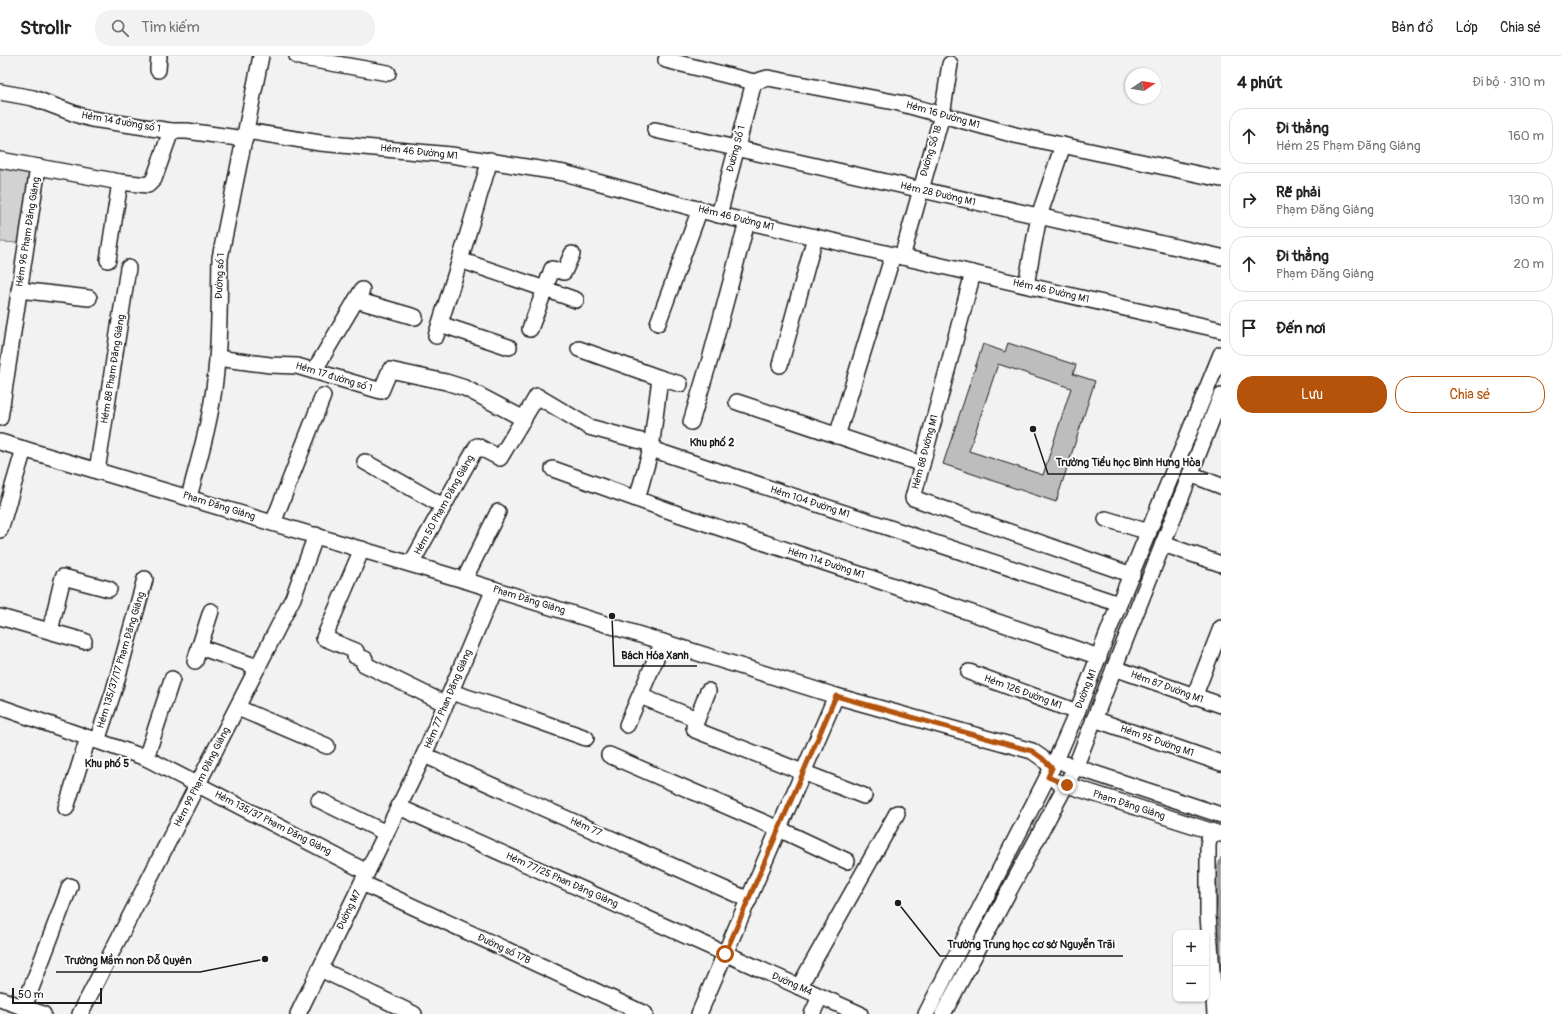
<!DOCTYPE html>
<html lang="vi">
<meta charset="utf-8">
<style>
:root{--surface:#fff;--page:#f2f2f2;--text:#222;--muted:#767676;--line:#e0e0e0;--accent:#b45309}
body{margin:0;font-family:Pangolin,sans-serif;background:var(--page);color:var(--text)}
.controls{position:absolute;right:12px;bottom:12px;display:grid;overflow:hidden;border-radius:8px;box-shadow:0 1px 3px #0004}
.controls button{width:36px;height:36px;display:grid;place-items:center;padding:0;border:0;border-bottom:1px solid var(--line);background:var(--surface);color:var(--text);font:20px sans-serif}
.compass{position:absolute;left:1125px;top:12px;width:36px;height:36px;border-radius:50%;background:var(--surface);box-shadow:0 1px 3px #0004;rotate:78deg}
.scale{position:absolute;left:12px;bottom:10px;width:90px;box-sizing:border-box;padding-left:4px;border:2px solid #1c1c1c;border-top:0;font-size:11px;line-height:14px;white-space:nowrap;color:#1c1c1c;-webkit-text-stroke:3px #fff;paint-order:stroke}
.stop{position:absolute;width:12px;height:12px;margin:-9px;border:3px solid #b45309;border-radius:50%;background:#fff}
.stop.end{background:#b45309;border-color:#fff;box-shadow:0 1px 4px #0008}
.list{margin:0;padding:0;list-style:none}
h2{display:flex;justify-content:space-between;align-items:center;height:52px;margin:0;padding:0 16px;font-size:17px}
h2 small{font-size:13px;font-weight:400;color:var(--muted)}
.list li{display:grid;grid-template-columns:26px 1fr auto;gap:12px;align-items:center;box-sizing:border-box;height:56px;margin:0 8px 8px;padding:0 8px;border:1px solid var(--line);border-radius:16px}
.list b{display:block;font-size:15px;white-space:nowrap}
.list p{margin:0;font-size:13px;white-space:nowrap;color:var(--muted)}
.list em{font-size:13px;font-style:normal;color:var(--muted)}
.actions{display:flex;gap:8px;padding:12px 16px}
.actions a{flex:1;padding:9px 0;border:1px solid var(--accent);border-radius:16px;text-align:center;font-size:14px;color:var(--accent)}
.actions .main{background:var(--accent);color:#fff}
.icon{flex:none;width:22px;height:22px;fill:none;stroke:currentColor;stroke-width:2;stroke-linecap:round;stroke-linejoin:round}
.map{position:relative;flex:none;width:1221px;height:958px;overflow:hidden}
header{display:flex;align-items:center;gap:24px;box-sizing:border-box;height:56px;padding:0 20px;background:var(--surface);border-bottom:1px solid var(--line)}
header strong{font-size:19px}
nav{display:flex;gap:22px;margin-inline-start:auto;font-size:14px}
.search{width:280px;height:36px;background:var(--page);display:flex;align-items:center;gap:10px;box-sizing:border-box;padding:0 14px;border-radius:16px;color:var(--muted);font-size:15px}
main{display:flex}
aside{flex:1;background:var(--surface)}
.map>svg:first-child{display:block}
.green{fill:#d2d2d2;stroke:#777}
.water{fill:#a8a8a8;stroke:#707070}
.building{fill:#bdbdbd;stroke:#1c1c1c;fill-rule:evenodd}
.lines{fill:none;stroke-linecap:round;stroke-linejoin:round}
.minor-casing{stroke:#1c1c1c;stroke-width:18}
.minor{stroke:#fff;stroke-width:15}
.route{stroke:#b45309;stroke-width:5}
.labels{text-anchor:middle;dominant-baseline:central;stroke-width:3.5;stroke-linejoin:round;paint-order:stroke}
.street-label{font-size:10px;fill:#1c1c1c;stroke:#fff}
.neighbourhood-label{font-size:11px;font-weight:bold;fill:#1c1c1c;stroke:#fff}
.leader{fill:none;stroke:#1c1c1c;stroke-width:1.5}
.callout-dot{fill:#1c1c1c;stroke:#fff;stroke-width:1.5}
.callout-label{font-size:11px;text-anchor:middle;font-weight:bold;fill:#1c1c1c;stroke:#fff;stroke-width:3.5;stroke-linejoin:round;paint-order:stroke}
</style>
<header>
<strong>Strollr</strong>
<div class="search"><svg class="icon" aria-label="search" viewBox="0 0 24 24"><circle cx="10" cy="10" r="6"/><path d="M15 15l6 6"/></svg>Tìm kiếm</div>
<nav><a>Bản đồ</a><a>Lớp</a><a>Chia sẻ</a></nav>
</header>
<main>
<div class="map">
<svg width="1221" height="958" viewBox="0 0 1221 958">
<rect width="100%" height="100%" fill="#f2f2f2"/>
<filter id="ink" filterUnits="userSpaceOnUse"><feTurbulence type="fractalNoise" baseFrequency=".025" numOctaves="2"/><feDisplacementMap in="SourceGraphic" scale="8" xChannelSelector="R" yChannelSelector="G"/><feConvolveMatrix kernelMatrix="1 2 1 2 8 2 1 2 1" color-interpolation-filters="sRGB"/></filter>
<g filter="url(#ink)">
<path class="green" d="M0 109 31 114 20 187 0 186Z"/>
<path class="water" d="M1221 801V918L1216 816Z"/>
<path class="building" d="M1008 287 1076 309 1073 318 1095 325 1056 446 943 408 983 288 1005 296ZM998 308 1071 332 1043 419 969 395Z"/>
<g class="lines">
<defs>
<g id="minor">
<path d="M297 0 303 2 388 17"/>
<path d="M666 4 754 26 768 22 899 47 1015 79 1221 123"/>
<path d="M158 14 159 0"/>
<path d="M0 36 33 42 81 60 92 63 171 75H187L245 83"/>
<path d="M655 74 1221 201"/>
<path d="M246 75 320 87 451 99 564 117 719 159 1221 274"/>
<path d="M0 104 120 126 148 129 154 123 171 75"/>
<path d="M490 104 460 204 545 233 530 273"/>
<path d="M719 159 754 26"/>
<path d="M572 198 564 216 552 213 545 233 576 244"/>
<path d="M902 201 942 59 950 8"/>
<path d="M108 204 120 126"/>
<path d="M973 217 913 442 1132 519"/>
<path d="M1026 229 1039 160 1063 89"/>
<path d="M19 234 89 242"/>
<path d="M356 244 415 261"/>
<path d="M658 267 700 153"/>
<path d="M440 268 509 291"/>
<path d="M436 280 460 204"/>
<path d="M579 293 660 322 651 393 1119 548"/>
<path d="M217 302 270 309 297 310 381 335 390 314 446 326 465 332 524 363"/>
<path d="M780 309 815 181"/>
<path d="M314 315 362 234"/>
<path d="M660 322 680 328"/>
<path d="M737 346 922 408"/>
<path d="M0 362 38 111"/>
<path d="M691 366 711 300 747 166"/>
<path d="M837 380 893 199"/>
<path d="M0 386 464 524 836 640 1032 695 1042 702 1052 712"/>
<path d="M365 406 443 450"/>
<path d="M553 413 681 459 865 520 1099 601"/>
<path d="M97 415 128 212"/>
<path d="M1190 418 1221 430"/>
<path d="M189 441C197 410 207 378 212 346 220 299 219 250 220 202L223 187 261 0"/>
<path d="M637 443 651 393"/>
<path d="M1106 463 1149 476"/>
<path d="M273 467 323 340"/>
<path d="M0 474 24 393"/>
<path d="M1163 488 1221 508"/>
<path d="M362 493 324 582 356 595 355 600 365 603 364 608 446 648"/>
<path d="M411 508 477 390 500 402 537 340 589 371 652 388"/>
<path d="M464 524 498 456"/>
<path d="M0 561 84 585"/>
<path d="M50 575 63 521 109 533"/>
<path d="M199 591 258 611"/>
<path d="M195 605 211 555"/>
<path d="M1114 612 1221 649"/>
<path d="M969 616 1077 656"/>
<path d="M708 635 694 671 695 674 864 740"/>
<path d="M451 636 513 656 586 682"/>
<path d="M640 640 697 663"/>
<path d="M1194 641 1221 572"/>
<path d="M0 651 146 702 367 816"/>
<path d="M238 652 327 690"/>
<path d="M1094 663 1221 707"/>
<path d="M627 669 663 586"/>
<path d="M97 685 114 634 145 523"/>
<path d="M424 699 749 844"/>
<path d="M609 699 779 773 847 805"/>
<path d="M146 702 172 623"/>
<path d="M1066 708 1221 759"/>
<path d="M1058 726 1220 778"/>
<path d="M319 744 386 777"/>
<path d="M399 751 860 958"/>
<path d="M66 752 88 682"/>
<path d="M1211 775 1208 789V859L1215 958"/>
<path d="M362 827 645 958"/>
<path d="M320 913 414 958"/>
<path d="M799 931 897 757"/>
<path d="M0 943 43 958"/>
<path d="M24 951 70 830"/>
<path d="M80 958 293 542 316 479"/>
<path d="M298 958 424 699 494 533"/>
<path d="M699 958 836 640"/>
<path d="M812 958 820 941"/>
<path d="M926 958 1056 704 1077 656 1119 548 1221 298"/>
<path d="M943 958 1075 712 1221 340"/>
</g>
</defs>
<use href="#minor" class="minor-casing"/>
<use href="#minor" class="minor"/>
</g>
</g>
<g class="lines" filter="url(#ink)">
<path class="route" d="M725 898 836 640 1032 695 1042 702 1052 712 1048 721 1067 729"/>
</g>
<g class="labels">
<g class="street-label">
<text transform="translate(943 59) rotate(16)">Hẻm 16 Đường M1</text>
<text transform="translate(121 66) rotate(10)">Hẻm 14 đường số 1</text>
<text transform="translate(736 93) rotate(-75)">Đướng Sồ 1</text>
<text transform="translate(931 95) rotate(-73)">Đướng Sồ 18</text>
<text transform="translate(419 96) rotate(6)">Hẻm 46 Đường M1</text>
<text transform="translate(938 138) rotate(13)">Hẻm 28 Đường M1</text>
<text transform="translate(736 162) rotate(14)">Hẻm 46 Đường M1</text>
<text transform="translate(28 176) rotate(-81)">Hẻm 96 Phạm Đăng Giảng</text>
<text transform="translate(220 220) rotate(-87)">Đường số 1</text>
<text transform="translate(1051 235) rotate(13)">Hẻm 46 Đường M1</text>
<text transform="translate(113 313) rotate(-81)">Hẻm 88 Phạm Đăng Giảng</text>
<text transform="translate(334 321) rotate(17)">Hẻm 17 đường số 1</text>
<text transform="translate(925 396) rotate(-75)">Hẻm 88 Đường M1</text>
<text transform="translate(810 446) rotate(18)">Hẻm 104 Đường M1</text>
<text transform="translate(444 449) rotate(-61)">Hẻm 50 Phạm Đăng Giảng</text>
<text transform="translate(219 450) rotate(17)">Phạm Đăng Giảng</text>
<text transform="translate(826 507) rotate(18)">Hẻm 114 Đường M1</text>
<text transform="translate(529 544) rotate(17)">Phạm Đăng Giảng</text>
<text transform="translate(121 604) rotate(-73)">Hẻm 135/37/17 Phạm Đăng Giảng</text>
<text transform="translate(1167 631) rotate(20)">Hẻm 87 Đường M1</text>
<text transform="translate(1086 633) rotate(-68)">Đường M1</text>
<text transform="translate(1023 636) rotate(20)">Hẻm 126 Đường M1</text>
<text transform="translate(448 643) rotate(-67)">Hẻm 77 Phan Đăng Giảng</text>
<text transform="translate(1157 685) rotate(19)">Hẻm 95 Đường M1</text>
<text transform="translate(202 721) rotate(-63)">Hẻm 99 Phạm Đăng Giảng</text>
<text transform="translate(1129 749) rotate(18)">Phạm Đăng Giảng</text>
<text transform="translate(273 767) rotate(27)">Hẻm 135/37 Phạm Đăng Giảng</text>
<text transform="translate(586 771) rotate(24)">Hẻm 77</text>
<text transform="translate(562 824) rotate(24)">Hẻm 77/25 Phan Đăng Giảng</text>
<text transform="translate(349 854) rotate(-64)">Đường M7</text>
<text transform="translate(504 893) rotate(25)">Đường số 17B</text>
<text transform="translate(792 928) rotate(24)">Đường M4</text>
</g>
<g class="neighbourhood-label">
<text x="712" y="386">Khu phố 2</text>
<text x="107" y="707">Khu phố 5</text>
</g>
</g>
<path class="leader" d="M1033 373L1048 418H1208M612 560L614 610H697M898 847L940 900H1123M265 903L200 916H56"/>
<g class="callout-dot">
<circle cx="1033" cy="373" r="4"/>
<circle cx="612" cy="560" r="4"/>
<circle cx="898" cy="847" r="4"/>
<circle cx="265" cy="903" r="4"/>
</g>
<g class="callout-label">
<text x="1128" y="410">Trường Tiểu học Bình Hưng Hòa</text>
<text x="655" y="603">Bách Hóa Xanh</text>
<text x="1031" y="892">Trường Trung học cơ sở Nguyễn Trãi</text>
<text x="128" y="908">Trường Mầm non Đỗ Quyên</text>
</g>
</svg>
<div class="controls">
<button>+</button>
<button>−</button>
</div>
<svg class="compass" viewBox="-18 -18 36 36"><path d="M0-13l5 13h-10z" fill="#e53935"/><path d="M0 13l5-13h-10z" fill="#767676"/></svg>
<div class="scale">50 m</div>
<div class="stop" style="left:725px;top:898px"></div>
<div class="stop end" style="left:1067px;top:729px"></div>
</div>
<aside>
<h2>4 phút<small>Đi bộ · 310 m</small></h2>
<ul class="list">
<li><svg class="icon" aria-label="ahead" viewBox="0 0 24 24"><path d="M12 20V5M6 11l6-6 6 6"/></svg><div><b>Đi thẳng</b><p>Hẻm 25 Phạm Đăng Giảng</p></div><em>160 m</em></li>
<li><svg class="icon" aria-label="right" viewBox="0 0 24 24"><path d="M7 20v-9h11M14 6l5 5-5 5"/></svg><div><b>Rẽ phải</b><p>Phạm Đăng Giảng</p></div><em>130 m</em></li>
<li><svg class="icon" aria-label="ahead" viewBox="0 0 24 24"><path d="M12 20V5M6 11l6-6 6 6"/></svg><div><b>Đi thẳng</b><p>Phạm Đăng Giảng</p></div><em>20 m</em></li>
<li><svg class="icon" aria-label="arrive" viewBox="0 0 24 24"><path d="M6 21V4h12l-3 4 3 4H6"/></svg><div><b>Đến nơi</b></div></li>
</ul>
<div class="actions"><a class="main">Lưu</a><a>Chia sẻ</a></div>
</aside>
</main>
